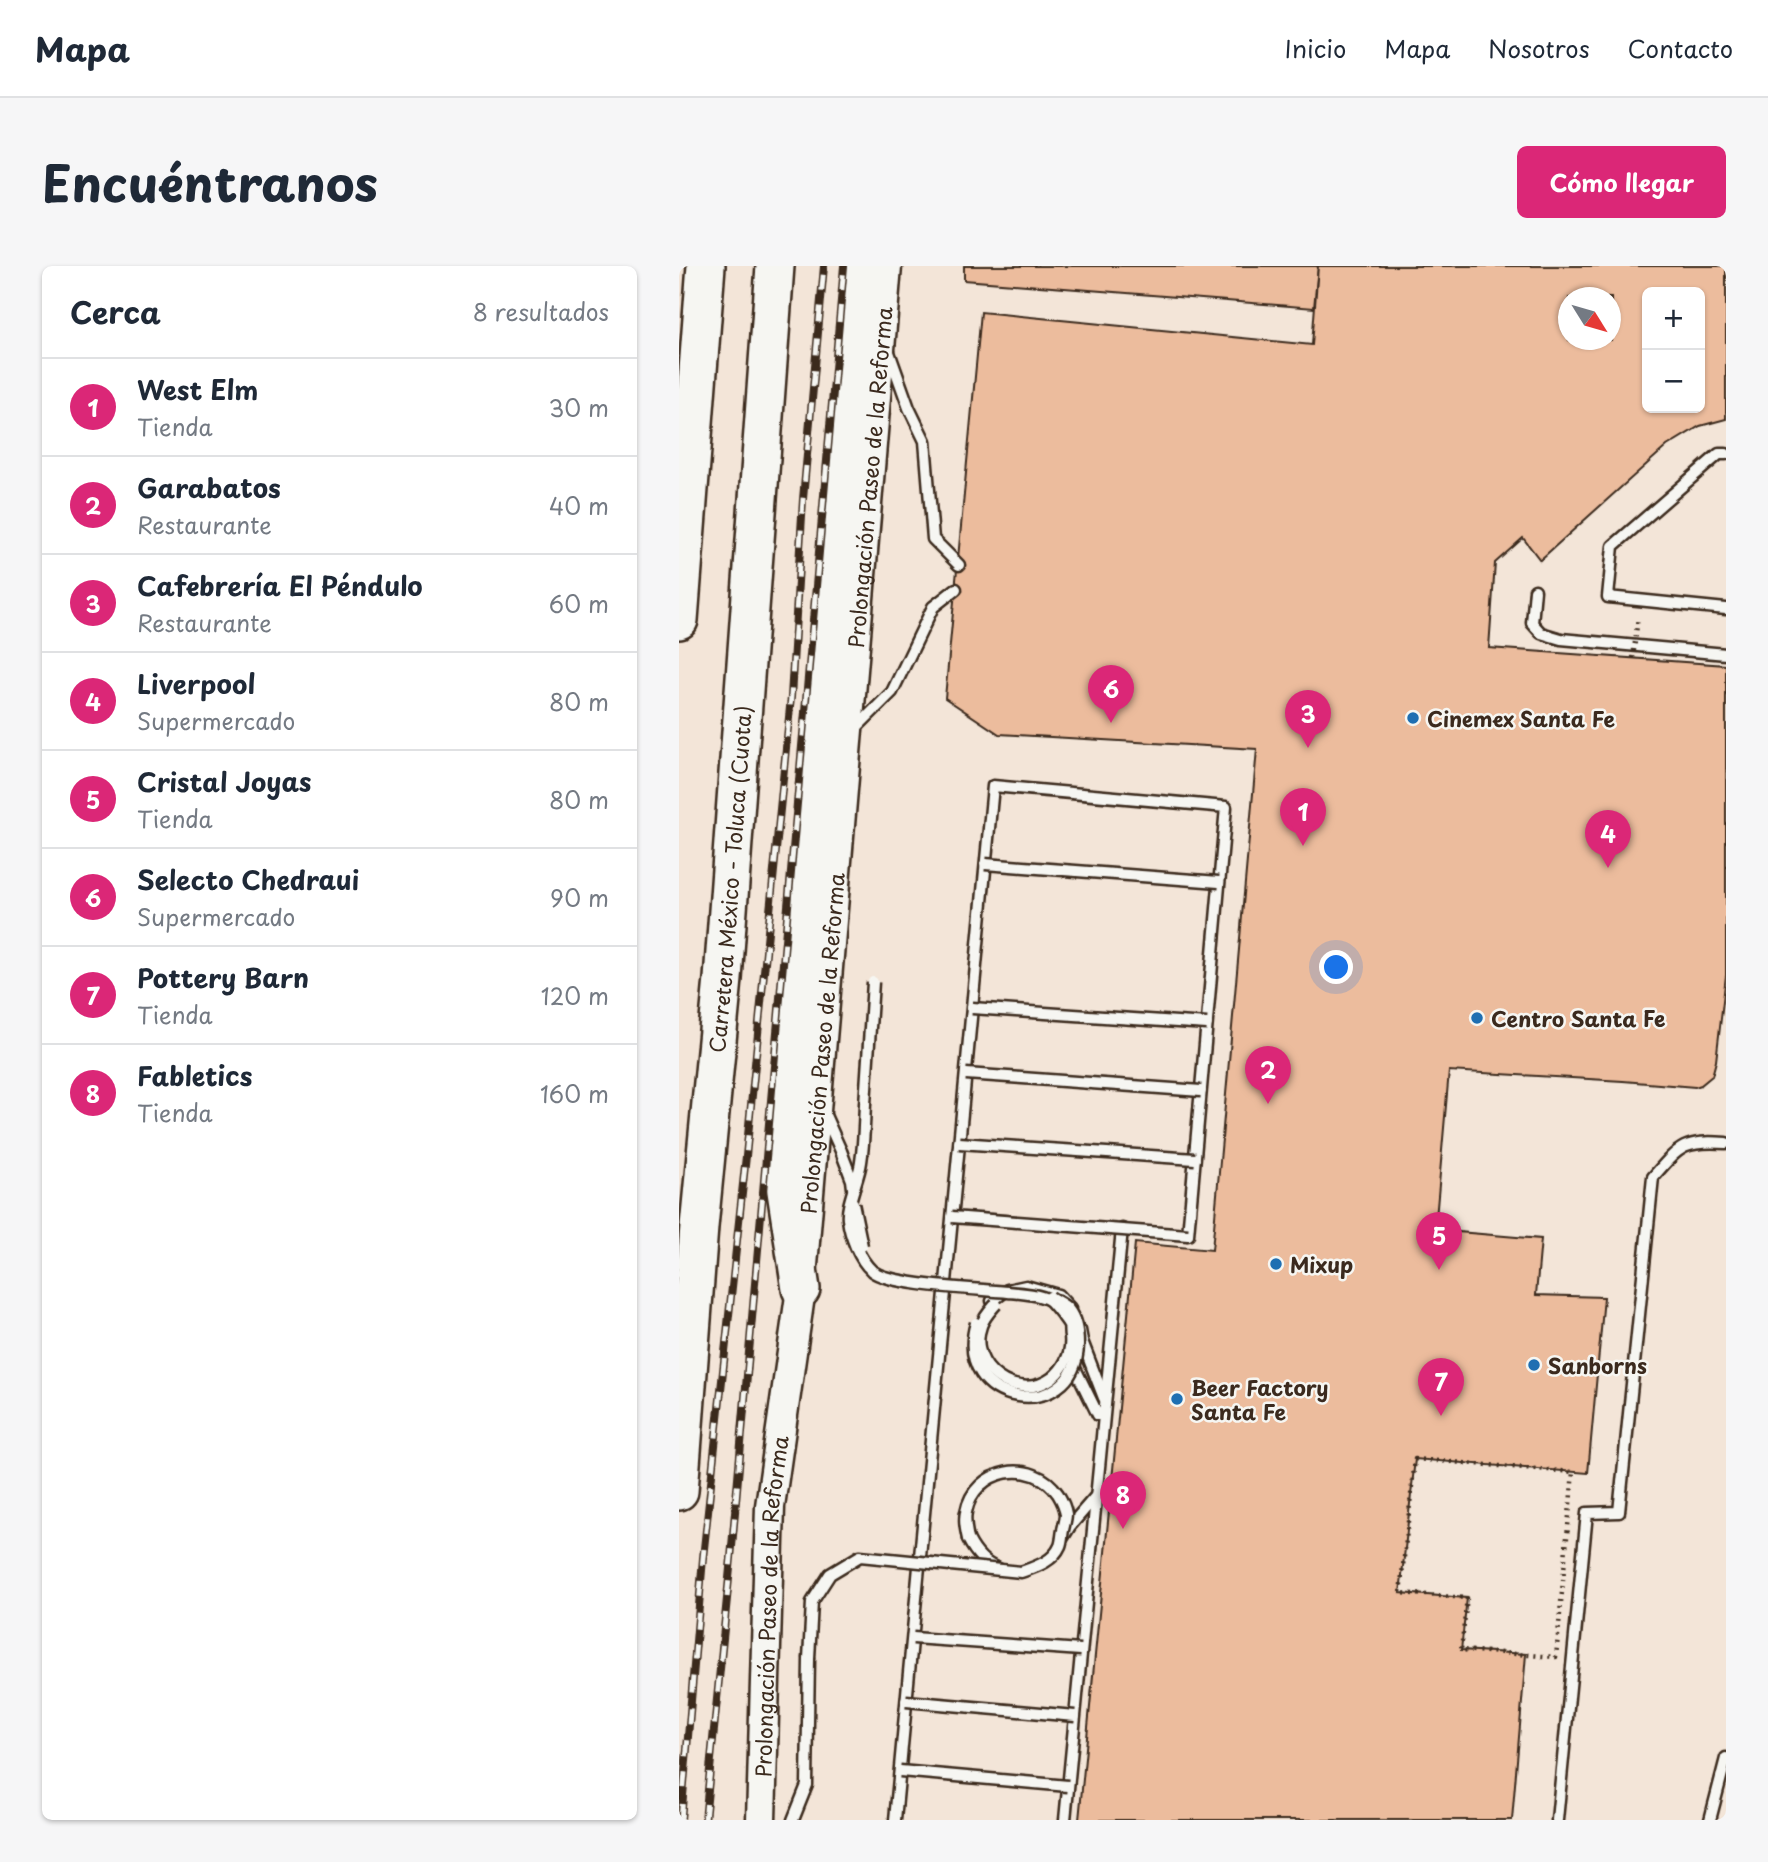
<!DOCTYPE html>
<html lang="es">
<meta charset="utf-8">
<style>
:root{--surface:#fff;--page:#f6f6f7;--text:#1f2937;--muted:#747a83;--line:#e0e1e3;--accent:#db2777}
body{margin:0;font-family:"Playpen Sans",sans-serif;background:var(--page);color:var(--text)}
.controls{position:absolute;right:21px;top:21px;display:grid;overflow:hidden;border-radius:10px;box-shadow:0 2px 5px #0004}
.controls button{width:63px;height:63px;display:grid;place-items:center;padding:0;border:0;border-bottom:2px solid var(--line);background:var(--surface);color:var(--text);font:35px sans-serif}
.compass{position:absolute;left:879px;top:21px;width:63px;height:63px;border-radius:50%;background:var(--surface);box-shadow:0 2px 5px #0004;rotate:127deg}
.you{position:absolute;left:658px;top:702px;width:24px;height:24px;margin:-18px;border:5px solid #fff;border-radius:50%;background:#1a73e8;box-shadow:0 0 0 10px #1a73e833}
.badge{display:grid;place-items:center;width:46px;height:46px;border-radius:50%;background:var(--accent);color:#fff;font-size:23px;font-weight:700}
.pin{position:absolute;translate:-50% -58px;filter:drop-shadow(0 2px 4px #0008)}
.pin::after{content:'';position:absolute;top:37px;width:24px;height:21px;background:inherit;clip-path:polygon(0 0,100% 0,50% 100%)}
.list{margin:0;padding:0;list-style:none}
h2{display:flex;justify-content:space-between;align-items:center;height:91px;margin:0;padding:0 28px;font-size:30px}
h2 small{font-size:23px;font-weight:400;color:var(--muted)}
.list li{display:grid;grid-template-columns:46px 1fr auto;gap:21px;align-items:center;box-sizing:border-box;height:98px;padding:0 28px;border-top:2px solid var(--line)}
.list b{display:block;font-size:26px;white-space:nowrap}
.list p{margin:0;font-size:23px;white-space:nowrap;color:var(--muted)}
.list em{font-size:23px;font-style:normal;color:var(--muted)}
.map{position:relative;flex:none;width:1047px;height:1554px;overflow:hidden;border-radius:10px}
header{display:flex;align-items:center;gap:42px;box-sizing:border-box;height:98px;padding:0 35px;background:var(--surface);border-bottom:2px solid var(--line)}
header strong{font-size:33px}
nav{display:flex;gap:38px;margin-inline-start:auto;font-size:24px}
.intro{display:flex;align-items:center;justify-content:space-between;box-sizing:border-box;height:168px;padding:0 42px}
h1{margin:0;font-size:49px}
.button{padding:18px 32px;border-radius:10px;background:var(--accent);color:#fff;font-size:24px;font-weight:700}
main{display:flex;gap:42px;padding:0 42px}
aside{flex:1;background:var(--surface);border-radius:10px;box-shadow:0 2px 5px #0004}
.map>svg:first-child{display:block}
.building{fill:#ecbc9d;stroke:#3b2a1e;stroke-width:2;fill-rule:evenodd}
.lines{fill:none;stroke-linecap:round;stroke-linejoin:round}
.service-casing{stroke:#3b2a1e;stroke-width:15}
.secondary-casing{stroke:#3b2a1e;stroke-width:33}
.motorway-casing{stroke:#3b2a1e;stroke-width:42}
.path{stroke:#3b2a1e;stroke-width:4.5;stroke-dasharray:2 5;stroke-linecap:butt}
.service{stroke:#f6f6f2;stroke-width:10}
.secondary{stroke:#f6f6f2;stroke-width:28}
.motorway{stroke:#f6f6f2;stroke-width:37}
.rail-casing{stroke:#3b2a1e;stroke-width:8}
.rail{stroke:#f6f6f2;stroke-width:5;stroke-dasharray:16;stroke-linecap:butt}
.service-bridge-casing{stroke:#3b2a1e;stroke-width:15;stroke-linecap:butt}
.path-bridge{stroke:#3b2a1e;stroke-width:4.5;stroke-dasharray:2 5;stroke-linecap:butt}
.service-bridge{stroke:#f6f6f2;stroke-width:10}
.poi-dot{fill:#1f6fb2;stroke:#f6f6f2;stroke-width:2.5}
.labels{text-anchor:middle;dominant-baseline:central;stroke-width:5;stroke-linejoin:round;paint-order:stroke}
.street-label{font-size:21px;fill:#3b2a1e;stroke:#f6f6f2}
.poi-label{font-size:21px;font-weight:bold;fill:#3b2a1e;stroke:#f6f6f2;text-anchor:start}
</style>
<header>
<strong>Mapa</strong>
<nav><a>Inicio</a><a>Mapa</a><a>Nosotros</a><a>Contacto</a></nav>
</header>
<div class="intro"><h1>Encuéntranos</h1><a class="button">Cómo llegar</a></div>
<main>
<aside>
<h2>Cerca<small>8 resultados</small></h2>
<ul class="list">
<li><span class="badge">1</span><div><b>West Elm</b><p>Tienda</p></div><em>30 m</em></li>
<li><span class="badge">2</span><div><b>Garabatos</b><p>Restaurante</p></div><em>40 m</em></li>
<li><span class="badge">3</span><div><b>Cafebrería El Péndulo</b><p>Restaurante</p></div><em>60 m</em></li>
<li><span class="badge">4</span><div><b>Liverpool</b><p>Supermercado</p></div><em>80 m</em></li>
<li><span class="badge">5</span><div><b>Cristal Joyas</b><p>Tienda</p></div><em>80 m</em></li>
<li><span class="badge">6</span><div><b>Selecto Chedraui</b><p>Supermercado</p></div><em>90 m</em></li>
<li><span class="badge">7</span><div><b>Pottery Barn</b><p>Tienda</p></div><em>120 m</em></li>
<li><span class="badge">8</span><div><b>Fabletics</b><p>Tienda</p></div><em>160 m</em></li>
</ul>
</aside>
<div class="map">
<svg width="1047" height="1554" viewBox="0 0 1047 1554">
<rect width="100%" height="100%" fill="#f3e5d8"/>
<filter id="ink" filterUnits="userSpaceOnUse"><feTurbulence type="fractalNoise" baseFrequency=".0143" numOctaves="2"/><feDisplacementMap in="SourceGraphic" scale="14" xChannelSelector="R" yChannelSelector="G"/><feConvolveMatrix kernelMatrix="1 2 1 2 8 2 1 2 1" color-interpolation-filters="sRGB"/></filter>
<g filter="url(#ink)">
<g class="building">
<path d="M285 0H639L635 42 285 14Z"/>
<path d="M639 0H1047V153L1021 160 988 180 861 294 844 272 816 297 810 382 1047 399V709L1037 795 1033 810 1022 819 1016 821 944 815 770 805 756 964 862 973 857 1029 925 1031 909 1207 736 1193 721 1327 788 1332 782 1384 847 1388 833 1554H400L456 977 533 984 578 483 320 468 266 432 302 46 633 79ZM968 26H1021V142H968ZM890 32H932V74H890Z"/>
</g>
<g class="lines">
<defs>
<g id="service">
<path d="M210 86 230 142 246 175 254 273 280 299"/>
<path d="M1047 188H1040L934 280 929 331 1047 343"/>
<path d="M856 324 853 357 862 367 882 373 1047 388"/>
<path d="M177 462 213 426 254 341 277 323"/>
<path d="M145 847 162 885"/>
<path d="M313 1035 328 1024 347 1020 379 1029 391 1042"/>
<path d="M401 1064 403 1075 425 1132"/>
<path d="M393 1096 419 1149"/>
<path d="M289 1273C296 1287 305 1298 320 1303"/>
<path d="M383 1273 391 1260 417 1230"/>
<path d="M114 1554 128 1519 130 1393"/>
<path d="M216 1554 314 520 547 541 509 969"/>
<path d="M386 1554 443 963"/>
<path d="M878 1554 908 1247 940 1246 974 911C1001 880 1005 874 1047 877"/>
<path d="M1031 1554 1047 1492"/>
</g>
<g id="secondary">
<path id="s1" d="M82 1554 91 1240 122 1023 208 0"/>
</g>
<g id="motorway">
<path d="M0 354 27 0"/>
<path d="M122 1023 105 912 183 0"/>
<path id="s2" d="M0 1225 20 961 44 713 96 0"/>
</g>
</defs>
<use href="#service" class="service-casing"/>
<use href="#secondary" class="secondary-casing"/>
<use href="#motorway" class="motorway-casing"/>
<path class="path" d="M736 1193 894 1206 877 1391 782 1384 788 1332 721 1327Z"/>
<use href="#service" class="service"/>
<use href="#secondary" class="secondary"/>
<use href="#motorway" class="motorway"/>
<defs>
<g id="rail">
<path d="M2 1554 24 1292 67 890 112 431 124 233 145 0"/>
<path d="M26 1554 52 1292 165 0"/>
</g>
</defs>
<use href="#rail" class="rail-casing"/>
<use href="#rail" class="rail"/>
<defs>
<g id="service-bridge">
<path d="M306 598 540 616"/>
<path d="M194 716C191 757 189 797 186 838 185 857 185 877 182 896 180 912 167 939 169 953 171 970 180 993 193 1005 212 1020 301 1023 329 1026 340 1027 361 1028 370 1034 374 1037 388 1055 390 1059 391 1063 390 1067 391 1070 393 1086 386 1101 373 1112 338 1138 287 1101 302 1060 305 1051 311 1045 317 1038"/>
<path d="M293 742 528 758"/>
<path d="M287 808 522 825"/>
<path d="M280 877 516 893"/>
<path d="M162 885 173 914 174 922"/>
<path d="M174 937 183 980"/>
<path d="M273 951 509 969"/>
<path d="M297 1057C272 1142 397 1159 399 1079 399 1067 397 1053 389 1043 385 1038 377 1035 371 1031"/>
<path d="M234 1372 402 1384"/>
<path d="M130 1393 133 1336 151 1308 181 1290 342 1306C356 1301 374 1296 381 1280 383 1275 383 1268 384 1264 385 1259 387 1253 387 1248 386 1241 382 1233 379 1228 354 1191 295 1202 287 1246 285 1255 287 1264 289 1273"/>
<path d="M227 1435 396 1450"/>
<path d="M221 1505 389 1520"/>
</g>
</defs>
<use href="#service-bridge" class="service-bridge-casing"/>
<path class="path-bridge" d="M954 392 959 351"/>
<use href="#service-bridge" class="service-bridge"/>
</g>
</g>
<g class="poi-dot">
<circle cx="734" cy="452" r="7"/>
<circle cx="798" cy="752" r="7"/>
<circle cx="597" cy="998" r="7"/>
<circle cx="855" cy="1099" r="7"/>
<circle cx="498" cy="1133" r="7"/>
</g>
<g class="labels">
<g class="street-label">
<text stroke="none"><textPath href="#s1" startOffset="1348">Prolongación Paseo de la Reforma</textPath></text>
<text stroke="none"><textPath href="#s2" startOffset="614">Carretera México - Toluca (Cuota)</textPath></text>
<text stroke="none"><textPath href="#s1" startOffset="780">Prolongación Paseo de la Reforma</textPath></text>
<text stroke="none"><textPath href="#s1" startOffset="214">Prolongación Paseo de la Reforma</textPath></text>
</g>
<g class="poi-label">
<text x="748" y="452">Cinemex Santa Fe</text>
<text x="812" y="752">Centro Santa Fe</text>
<text x="611" y="998">Mixup</text>
<text x="869" y="1099">Sanborns</text>
<text x="512" y="1121">Beer Factory<tspan x="512" dy="24">Santa Fe</tspan></text>
</g>
</g>
</svg>
<div class="controls">
<button>+</button>
<button>−</button>
</div>
<svg class="compass" viewBox="-18 -18 36 36"><path d="M0-13l5 13h-10z" fill="#e53935"/><path d="M0 13l5-13h-10z" fill="#747a83"/></svg>
<div class="you"></div>
<div class="pin badge" style="left:624px;top:580px">1</div>
<div class="pin badge" style="left:589px;top:838px">2</div>
<div class="pin badge" style="left:629px;top:482px">3</div>
<div class="pin badge" style="left:929px;top:602px">4</div>
<div class="pin badge" style="left:760px;top:1004px">5</div>
<div class="pin badge" style="left:432px;top:457px">6</div>
<div class="pin badge" style="left:762px;top:1150px">7</div>
<div class="pin badge" style="left:444px;top:1263px">8</div>
</div>
</main>
